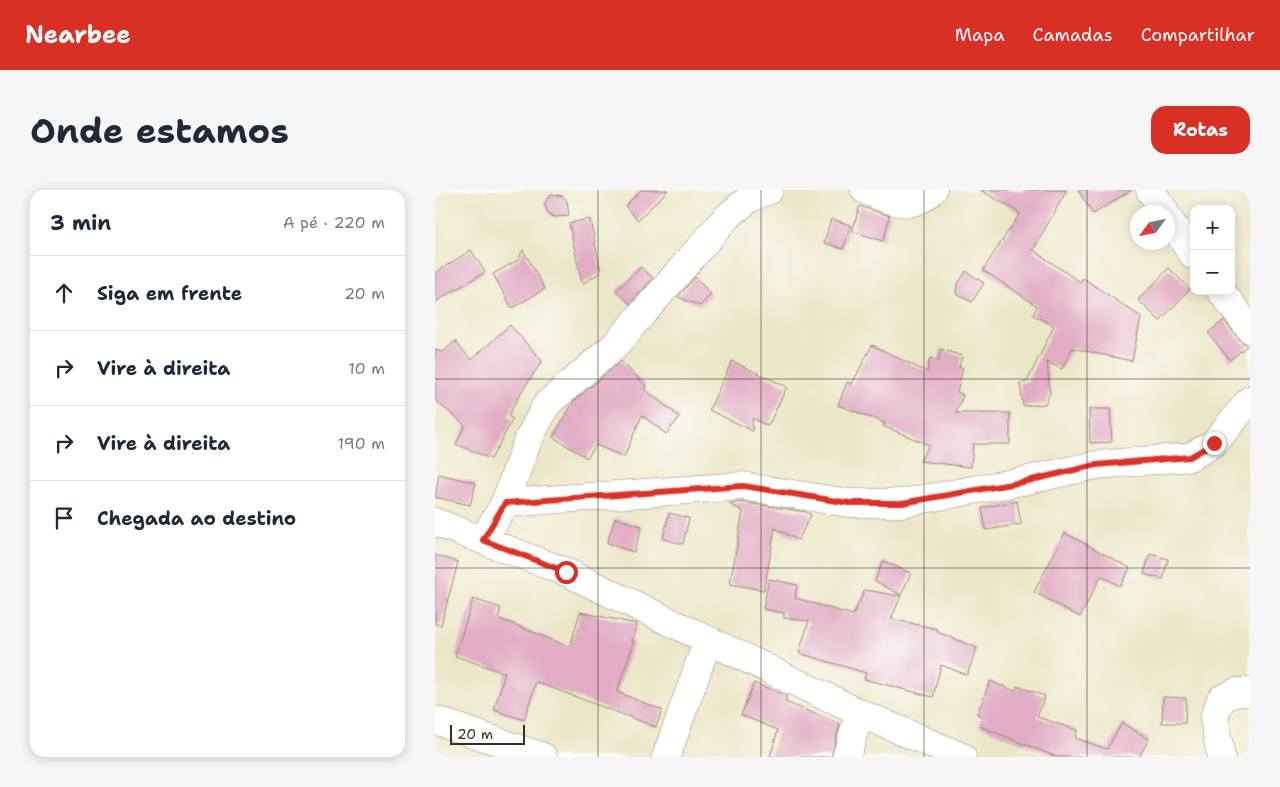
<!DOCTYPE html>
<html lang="pt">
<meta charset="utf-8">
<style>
:root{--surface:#fff;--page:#f6f6f7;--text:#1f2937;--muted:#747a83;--line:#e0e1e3;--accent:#d93025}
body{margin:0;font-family:"Shantell Sans",sans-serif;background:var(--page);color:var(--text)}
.controls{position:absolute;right:15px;top:15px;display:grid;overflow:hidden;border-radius:10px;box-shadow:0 2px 12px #0003}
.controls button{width:45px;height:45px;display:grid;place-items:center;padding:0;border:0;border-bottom:1px solid var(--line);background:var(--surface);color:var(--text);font:25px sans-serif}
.compass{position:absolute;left:695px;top:15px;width:45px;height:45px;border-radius:50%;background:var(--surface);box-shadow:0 2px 12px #0003;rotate:237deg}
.scale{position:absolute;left:15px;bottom:12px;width:75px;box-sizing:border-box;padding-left:5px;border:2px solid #3b2a1e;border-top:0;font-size:14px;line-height:18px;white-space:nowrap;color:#3b2a1e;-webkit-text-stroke:4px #fdfcf7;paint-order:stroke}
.stop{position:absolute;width:15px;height:15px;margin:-11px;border:4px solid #d93025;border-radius:50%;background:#fff}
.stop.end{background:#d93025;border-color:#fff;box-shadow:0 1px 5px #0008}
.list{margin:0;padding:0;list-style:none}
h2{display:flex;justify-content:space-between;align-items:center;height:65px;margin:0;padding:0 20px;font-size:21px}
h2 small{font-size:16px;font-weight:400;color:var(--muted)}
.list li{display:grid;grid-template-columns:32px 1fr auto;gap:15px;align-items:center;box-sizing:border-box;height:75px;padding:0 20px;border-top:1px solid var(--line)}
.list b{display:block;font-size:19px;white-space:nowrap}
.list em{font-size:16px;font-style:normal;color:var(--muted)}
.icon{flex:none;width:28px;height:28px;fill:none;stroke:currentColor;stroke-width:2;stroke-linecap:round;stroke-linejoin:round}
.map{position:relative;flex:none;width:815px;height:567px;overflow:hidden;border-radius:15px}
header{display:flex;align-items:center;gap:30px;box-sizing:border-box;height:70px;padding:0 25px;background:var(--accent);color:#fff}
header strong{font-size:24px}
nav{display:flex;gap:28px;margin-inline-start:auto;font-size:18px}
.intro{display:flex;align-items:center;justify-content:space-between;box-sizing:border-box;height:120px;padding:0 30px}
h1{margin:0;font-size:35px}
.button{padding:12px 22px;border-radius:15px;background:var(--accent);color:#fff;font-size:18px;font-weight:700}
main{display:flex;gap:30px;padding:0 30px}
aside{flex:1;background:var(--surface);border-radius:15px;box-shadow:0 2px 12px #0003}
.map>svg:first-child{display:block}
.building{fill:#e1acc4}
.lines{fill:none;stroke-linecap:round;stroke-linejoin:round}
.minor-casing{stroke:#948873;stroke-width:29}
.minor{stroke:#fff;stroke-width:28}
.route{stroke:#d93025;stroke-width:6}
.grid{fill:none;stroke:#3b2a1e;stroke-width:1;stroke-opacity:0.55}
</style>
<header>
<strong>Nearbee</strong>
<nav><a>Mapa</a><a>Camadas</a><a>Compartilhar</a></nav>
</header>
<div class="intro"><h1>Onde estamos</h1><a class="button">Rotas</a></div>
<main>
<aside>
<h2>3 min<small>A pé · 220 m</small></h2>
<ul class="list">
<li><svg class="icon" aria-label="ahead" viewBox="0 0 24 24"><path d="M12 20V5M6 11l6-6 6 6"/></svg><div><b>Siga em frente</b></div><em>20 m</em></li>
<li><svg class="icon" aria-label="right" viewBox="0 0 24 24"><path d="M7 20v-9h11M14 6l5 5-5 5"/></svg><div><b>Vire à direita</b></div><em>10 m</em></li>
<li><svg class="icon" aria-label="right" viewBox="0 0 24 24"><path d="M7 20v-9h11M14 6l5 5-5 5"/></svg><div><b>Vire à direita</b></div><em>190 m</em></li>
<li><svg class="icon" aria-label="arrive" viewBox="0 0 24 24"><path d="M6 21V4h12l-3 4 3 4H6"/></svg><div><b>Chegada ao destino</b></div></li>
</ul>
</aside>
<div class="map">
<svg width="815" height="567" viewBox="0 0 815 567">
<rect width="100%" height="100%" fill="#fdfcf7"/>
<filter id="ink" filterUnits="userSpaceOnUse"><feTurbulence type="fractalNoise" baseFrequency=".02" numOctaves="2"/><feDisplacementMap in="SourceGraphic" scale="10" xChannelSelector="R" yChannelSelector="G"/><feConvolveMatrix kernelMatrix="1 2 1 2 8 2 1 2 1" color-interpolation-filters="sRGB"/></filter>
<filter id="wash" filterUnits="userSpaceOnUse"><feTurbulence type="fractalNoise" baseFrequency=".0096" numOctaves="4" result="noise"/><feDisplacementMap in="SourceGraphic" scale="20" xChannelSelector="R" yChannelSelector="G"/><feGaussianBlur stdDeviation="1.12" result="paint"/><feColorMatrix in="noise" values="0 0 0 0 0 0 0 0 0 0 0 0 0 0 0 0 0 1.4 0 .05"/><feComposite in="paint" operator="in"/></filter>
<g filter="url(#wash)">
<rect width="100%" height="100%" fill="#ece6c8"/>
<g id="blocks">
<g class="building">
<path d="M206 0H233L203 30 190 16Z"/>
<path d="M545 0H632L598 60 645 92 648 88 706 127 697 171 637 158 627 179 612 172 615 203 610 214 588 216 585 193 592 192 619 136 598 125 602 116 548 80 585 23Z"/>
<path d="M643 0H697L658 24Z"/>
<path d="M116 4 128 6 132 11 134 26 119 27 114 24 109 14Z"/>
<path d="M425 16 455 26 448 51 417 41Z"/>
<path d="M155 29 166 82 147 94 134 33Z"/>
<path d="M396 29 416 35 408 59 389 53Z"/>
<path d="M36 60 50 82 0 112V83Z"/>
<path d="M88 60 110 99 77 118 58 84 83 70Z"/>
<path d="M206 77 218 88 195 114 181 101Z"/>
<path d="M734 78 755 99 725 131 703 110Z"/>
<path d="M531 81 549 93 537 112 521 104 522 95Z"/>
<path d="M260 87 276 104 265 116 243 107Z"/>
<path d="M789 130 803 148 812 156 795 170 773 143Z"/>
<path d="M75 135 107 171 87 201 73 226 78 229 56 269 21 254 30 235 0 210V160L8 162 20 151 36 170Z"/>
<path d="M437 155 492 182 495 168 503 171 506 159 527 166 524 177 528 178 522 202 528 205 521 223H575V254H538L536 277 485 271 494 255 448 236 450 233 403 215 412 192 417 194Z"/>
<path d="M186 171 211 196 209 199 245 227 231 244 207 225 189 267 161 255 152 268 118 247 139 211Z"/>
<path d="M297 171 352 197 333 236 317 228 318 241 274 220Z"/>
<path d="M654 219H675L677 252 655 253Z"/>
<path d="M4 284 41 293 35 315 0 307Z"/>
<path d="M582 311 586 334 551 340 547 318Z"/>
<path d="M306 312 371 322 376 325 363 350 340 338 329 400 295 394 308 321 294 314Z"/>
<path d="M234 323 254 328 248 354 228 349Z"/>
<path d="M180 328 207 336 199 362 172 353Z"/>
<path d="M630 343 695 378 685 396 666 386 645 427 599 402Z"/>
<path d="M715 364 733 369 728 389 709 384Z"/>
<path d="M0 365 23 372 6 435 0 434Z"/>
<path d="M448 371 476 383 466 405 440 391Z"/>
<path d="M334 389 362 395 360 408 418 425 430 400 466 406 456 429 503 439 502 442 542 458 532 485 506 475 498 507 429 489 431 483 364 463 374 431 349 428V423L328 419Z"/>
<path d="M38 409 66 418 63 428 135 457 145 422 202 434 197 451 199 452 182 502 227 520 221 537 101 492 89 530 59 520 70 483 20 466Z"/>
<path d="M555 491 580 501 582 496 610 506 602 527 642 540 640 548 672 559 687 533 714 549 704 567H622L544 536 547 527 542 524Z"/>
<path d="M319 493 352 506 350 512 405 534 396 567H335L343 540 306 525Z"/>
<path d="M728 507 751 508 750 533H727Z"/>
</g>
</g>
</g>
<g filter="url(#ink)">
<use href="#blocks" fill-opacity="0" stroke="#948873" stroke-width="1"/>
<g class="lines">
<defs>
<g id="minor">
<path d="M430 0C457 10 474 23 498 0"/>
<path d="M715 0 730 22"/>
<path d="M732 27 759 66"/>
<path d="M786 101 815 139"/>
<path d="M70 313 307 296 414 313H467L588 291 661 275 755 267 779 253 815 210"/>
<path d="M0 332 131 382 425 523 527 567"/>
<path d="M48 350 70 313 92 252 112 214 180 155 292 27 315 8 334 0"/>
<path d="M0 530 108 567"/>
<path d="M231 567 273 450"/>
<path d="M411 567 425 523"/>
<path d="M786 567 779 528 786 509 801 502H815"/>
</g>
</defs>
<use href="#minor" class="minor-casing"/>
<use href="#minor" class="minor"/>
</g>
</g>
<g class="lines" filter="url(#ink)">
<path class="route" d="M131 382 48 350 70 313 308 296 414 313H467L588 292 661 275 755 267 779 253"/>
</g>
<path class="grid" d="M163 0V567M326 0V567M489 0V567M652 0V567M0 189H815M0 378H815"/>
</svg>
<div class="controls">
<button>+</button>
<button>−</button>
</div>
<svg class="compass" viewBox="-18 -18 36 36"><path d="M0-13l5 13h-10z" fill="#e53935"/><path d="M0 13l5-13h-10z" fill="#747a83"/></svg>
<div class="scale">20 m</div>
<div class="stop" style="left:131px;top:382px"></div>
<div class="stop end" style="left:779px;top:253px"></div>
</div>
</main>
